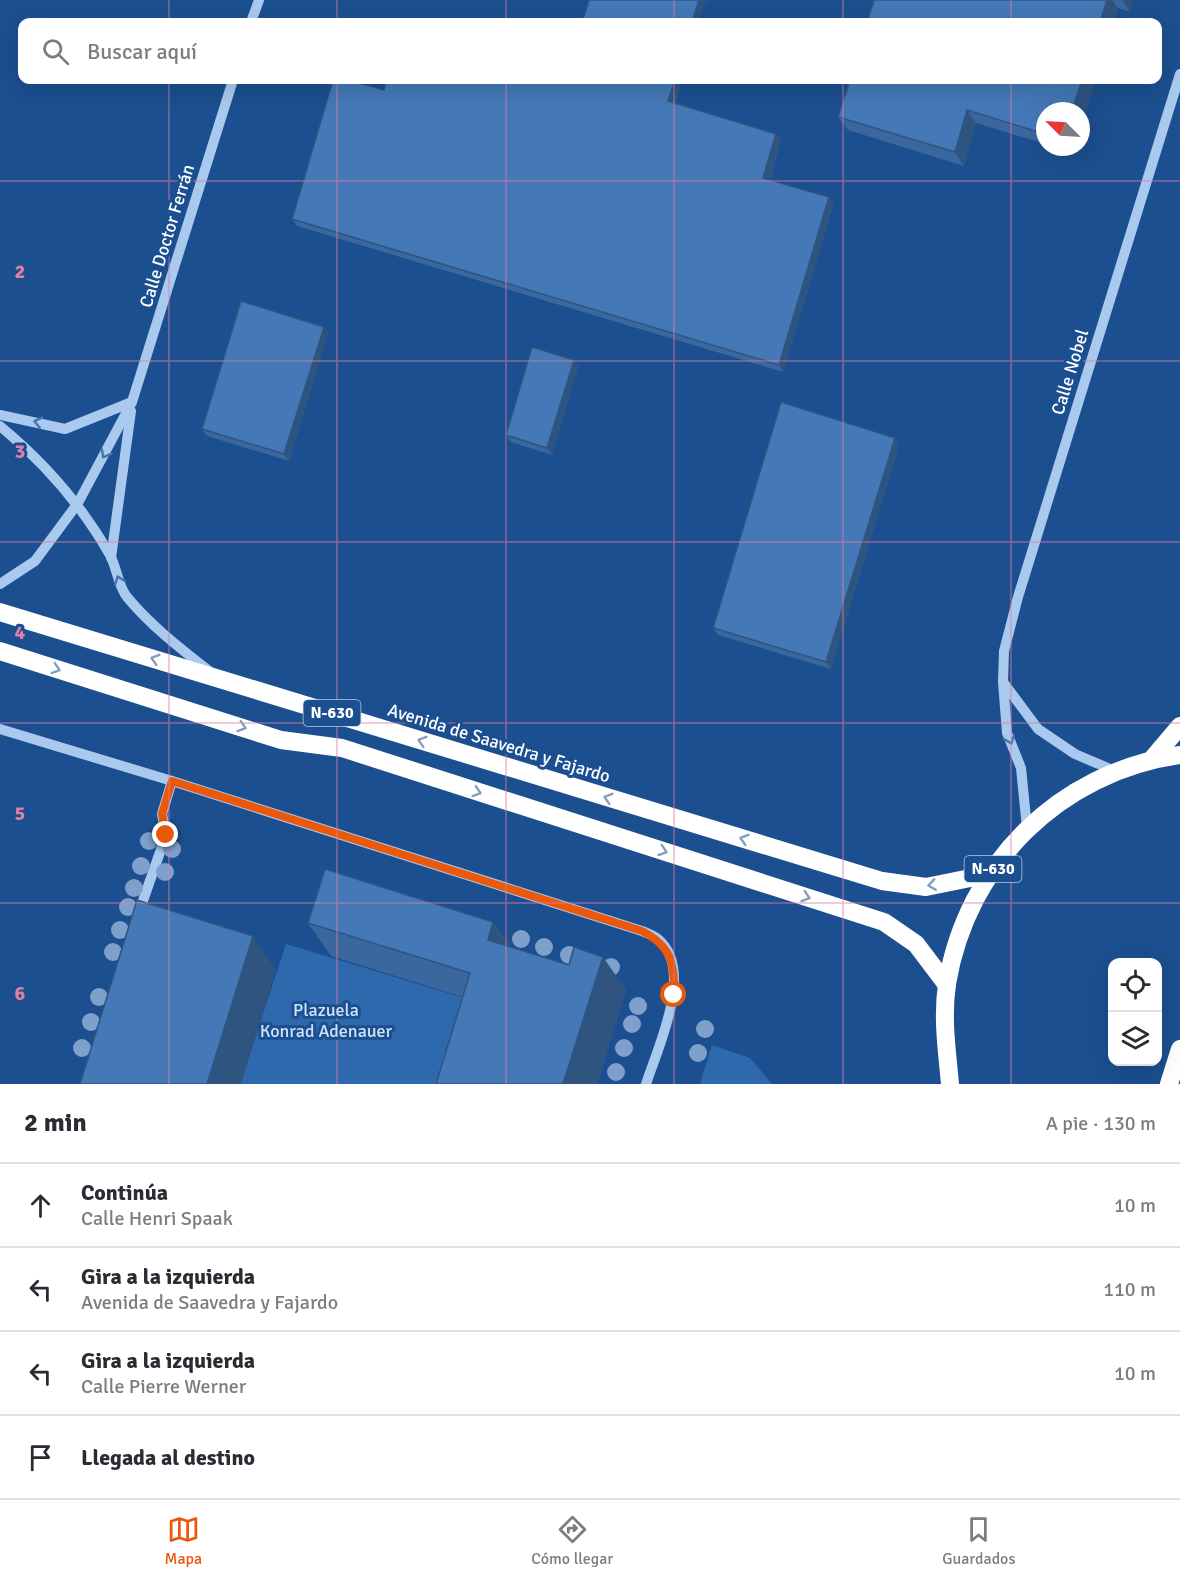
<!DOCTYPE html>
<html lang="es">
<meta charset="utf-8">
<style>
:root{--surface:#fff;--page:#f7f7f7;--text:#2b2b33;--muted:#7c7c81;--line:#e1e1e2;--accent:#ea580c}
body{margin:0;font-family:Signika,sans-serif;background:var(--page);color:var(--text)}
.controls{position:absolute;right:18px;bottom:18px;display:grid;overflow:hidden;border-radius:12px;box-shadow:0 6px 24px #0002}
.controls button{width:54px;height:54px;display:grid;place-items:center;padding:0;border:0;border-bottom:2px solid var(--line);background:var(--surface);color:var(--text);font:30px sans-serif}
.compass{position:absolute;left:1036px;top:102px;width:54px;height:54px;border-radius:50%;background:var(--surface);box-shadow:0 6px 24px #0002;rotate:294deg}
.stop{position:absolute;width:18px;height:18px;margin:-14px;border:4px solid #ea580c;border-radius:50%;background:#fff}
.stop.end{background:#ea580c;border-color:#fff;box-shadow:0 2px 6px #0008}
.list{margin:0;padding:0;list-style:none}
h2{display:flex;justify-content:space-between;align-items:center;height:78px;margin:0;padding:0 24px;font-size:26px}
h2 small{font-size:20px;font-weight:400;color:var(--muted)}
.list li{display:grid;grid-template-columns:39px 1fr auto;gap:18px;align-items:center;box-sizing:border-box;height:84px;padding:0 24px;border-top:2px solid var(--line)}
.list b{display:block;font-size:22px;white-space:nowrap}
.list p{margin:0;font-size:20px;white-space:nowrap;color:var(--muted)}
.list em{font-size:20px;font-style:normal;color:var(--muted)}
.icon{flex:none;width:33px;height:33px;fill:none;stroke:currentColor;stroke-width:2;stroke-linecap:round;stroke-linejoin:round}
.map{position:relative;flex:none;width:1180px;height:1084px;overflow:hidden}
.search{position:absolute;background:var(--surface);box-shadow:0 6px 24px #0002;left:18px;right:18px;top:18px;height:66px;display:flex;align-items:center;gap:15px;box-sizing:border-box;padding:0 21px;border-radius:12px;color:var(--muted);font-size:22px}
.sheet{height:414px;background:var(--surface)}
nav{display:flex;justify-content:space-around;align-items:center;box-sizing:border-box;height:84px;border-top:2px solid var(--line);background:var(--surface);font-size:16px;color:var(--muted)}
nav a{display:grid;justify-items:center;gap:3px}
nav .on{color:var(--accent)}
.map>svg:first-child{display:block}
.green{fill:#2e69ad}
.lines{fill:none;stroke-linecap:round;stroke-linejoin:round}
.minor{stroke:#a9c9ee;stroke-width:10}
.highway{stroke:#fff;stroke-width:18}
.tree{fill:#7ea0ca}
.wall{fill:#3a679d}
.shaded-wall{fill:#305480}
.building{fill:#4478b7;stroke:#305480;stroke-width:1.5}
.oneway{stroke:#4674ac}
.oneway2{stroke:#829ec1}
.route{stroke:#ea580c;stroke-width:8}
.grid{fill:none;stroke:#dd80a5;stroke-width:1.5;stroke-opacity:0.55}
.labels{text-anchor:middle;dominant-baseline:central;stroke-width:6;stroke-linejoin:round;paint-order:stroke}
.shield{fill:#1b4f8f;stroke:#bbcadd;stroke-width:1.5}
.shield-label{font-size:16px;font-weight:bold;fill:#fff}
.street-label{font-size:18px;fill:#fff;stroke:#1b4f8f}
.park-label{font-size:18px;fill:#cfe3fa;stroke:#1b4f8f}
.grid-label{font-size:20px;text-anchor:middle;font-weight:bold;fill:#dd80a5;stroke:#1b4f8f;stroke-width:6;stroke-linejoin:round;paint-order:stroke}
</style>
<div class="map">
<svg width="1180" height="1084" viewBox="0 0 1180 1084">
<rect width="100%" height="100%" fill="#1b4f8f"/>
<g class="green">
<path d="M286 944 494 1007 470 1084H240Z"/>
<path d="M712 1045 750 1058 772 1084H700Z"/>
</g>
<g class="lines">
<g class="minor">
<path d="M251 22 259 0"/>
<path d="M0 415 65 429 132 402"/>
<path d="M0 426C45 463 81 504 110 555 117 568 118 586 127 597 151 626 180 648 209 671"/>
<path d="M111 558 131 411"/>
<path d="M0 584 35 561 78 503 132 402 233 80"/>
<path d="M1003 682 1038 729 1075 754 1115 771"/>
<path d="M0 729 172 781 642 931C647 933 654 936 658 939 695 970 658 1047 646 1084"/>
<path d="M1027 828 1021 768 1007 733 1003 682 1004 651 1018 597 1180 74"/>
<path d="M138 915 166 835 162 814 172 781"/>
</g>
<g class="highway">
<path d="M0 612 882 881 926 887 990 874"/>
<path d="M0 651 281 740 342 748 884 922 916 944 947 985"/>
<path d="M1152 759 1180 726"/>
<path d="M950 1084C947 1051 942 1018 947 984 967 864 1059 772 1180 755"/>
<path d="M1169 1084 1180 1049"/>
</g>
</g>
<g class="tree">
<circle cx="149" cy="841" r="9"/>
<circle cx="172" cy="849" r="9"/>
<circle cx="141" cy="866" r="9"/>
<circle cx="165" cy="872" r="9"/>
<circle cx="134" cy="888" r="9"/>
<circle cx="128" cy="907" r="9"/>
<circle cx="120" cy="930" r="9"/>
<circle cx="521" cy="939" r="9"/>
<circle cx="544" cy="947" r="9"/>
<circle cx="113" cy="952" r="9"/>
<circle cx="569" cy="955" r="9"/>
<circle cx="611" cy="967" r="9"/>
<circle cx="99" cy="997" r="9"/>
<circle cx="638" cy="1006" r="9"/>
<circle cx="91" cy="1022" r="9"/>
<circle cx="632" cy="1024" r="9"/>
<circle cx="705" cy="1029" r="9"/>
<circle cx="82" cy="1048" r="9"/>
<circle cx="624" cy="1048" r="9"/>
<circle cx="698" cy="1053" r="9"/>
<circle cx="616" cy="1072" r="9"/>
</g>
<g class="wall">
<path d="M874 0H1133L1130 12 1118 8 1113 22H867Z"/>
<path d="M387 80H682L675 103 776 134 781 140 770 180 834 203 783 372 297 226 292 219 384 90Z"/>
<path d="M850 80H1096L1081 127V111H1045V144L976 123 964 166 848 130 838 117Z"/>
<path d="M1054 147H1075L1073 153Z"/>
<path d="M324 327 328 333 289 461 207 436 202 429Z"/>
<path d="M578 366 552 455 511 442 506 435Z"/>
<path d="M899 445 831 669 718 635 713 628Z"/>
<path d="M493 922 511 947 626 990 597 1084H436L463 997 331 956 308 923Z"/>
</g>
<g class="shaded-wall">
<path d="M699 0H706L699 22H692Z"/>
<path d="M1107 0H1112L1118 8 1113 22H1100Z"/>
<path d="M1122 0H1133L1130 12Z"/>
<path d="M675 80H682L673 107 668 101Z"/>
<path d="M1082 80H1096L1081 127V111H1072Z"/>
<path d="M967 110 976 123 964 166 955 152Z"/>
<path d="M776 134 781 140 768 185 763 178Z"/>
<path d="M1069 147H1075L1073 153Z"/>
<path d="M829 197 834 203 783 372 779 365Z"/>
<path d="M324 327 328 333 289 461 284 454Z"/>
<path d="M574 360 578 366 552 455 547 448Z"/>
<path d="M895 438 899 445 831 669 826 662Z"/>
<path d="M493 922 517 955 488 940Z"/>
<path d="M253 936 276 970 241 1084H207Z"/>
<path d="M603 957 626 990 597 1084H563Z"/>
</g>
<g class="building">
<path d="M589 0H699L692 22H582Z"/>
<path d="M874 0H1107L1100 22H867Z"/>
<path d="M333 80H349L384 90 387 80H675L668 101 776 134 763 178 829 197 779 365 292 219Z"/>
<path d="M850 80H1082L1072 111H1045V134L967 110 955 152 838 117Z"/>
<path d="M241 301 324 327 284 454 202 429Z"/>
<path d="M532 347 574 360 547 448 506 435Z"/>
<path d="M781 402 895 438 826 662 713 628Z"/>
<path d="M325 869 493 922 488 940 569 965 574 947 603 957 563 1084H436L470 973 308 923Z"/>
<path d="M137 900 253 936 207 1084H80Z"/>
</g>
<defs><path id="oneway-chevron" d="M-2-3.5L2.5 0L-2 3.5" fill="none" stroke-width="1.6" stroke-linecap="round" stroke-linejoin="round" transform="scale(1.5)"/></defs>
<g class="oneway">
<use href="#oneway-chevron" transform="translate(38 422) rotate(-167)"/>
<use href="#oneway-chevron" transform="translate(105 454) rotate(118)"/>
<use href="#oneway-chevron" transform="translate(119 580) rotate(-110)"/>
<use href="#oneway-chevron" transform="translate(1010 740) rotate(70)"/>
</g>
<g class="oneway2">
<use href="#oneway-chevron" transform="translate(155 659) rotate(-163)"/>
<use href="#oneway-chevron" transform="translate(56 669) rotate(18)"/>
<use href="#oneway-chevron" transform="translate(242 727) rotate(18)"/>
<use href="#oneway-chevron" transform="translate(422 741) rotate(-163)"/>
<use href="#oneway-chevron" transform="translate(477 792) rotate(18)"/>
<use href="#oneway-chevron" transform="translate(608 798) rotate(-163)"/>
<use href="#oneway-chevron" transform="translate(744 839) rotate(-163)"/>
<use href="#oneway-chevron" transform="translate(663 851) rotate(18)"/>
<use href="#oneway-chevron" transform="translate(932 885) rotate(172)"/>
<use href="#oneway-chevron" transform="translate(806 897) rotate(18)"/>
</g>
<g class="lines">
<path class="route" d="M166 835 162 814 172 781 642 931C671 946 675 963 674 995"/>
</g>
<path class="grid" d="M169 0V22M337 0V22M506 0V22M674 0V22M843 0V22M1011 0V22M169 80V1084M337 80V1084M506 80V1084M674 80V1084M843 80V1084M1011 80V1084M0 181H1180M0 361H1180M0 542H1180M0 723H1180M0 903H1180"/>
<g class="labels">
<g class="shield">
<rect x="303.5" y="700" width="57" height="26" rx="4.5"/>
<rect x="964.5" y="856" width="57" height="26" rx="4.5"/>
</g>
<g class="shield-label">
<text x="332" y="713">N-630</text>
<text x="993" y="869">N-630</text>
</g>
<g class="street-label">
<text transform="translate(167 236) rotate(-73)">Calle Doctor Ferrán</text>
<text transform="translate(1070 372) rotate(-73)">Calle Nobel</text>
<text transform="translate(499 743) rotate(17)">Avenida de Saavedra y Fajardo</text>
</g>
<g class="park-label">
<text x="326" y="1010">Plazuela<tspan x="326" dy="21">Konrad Adenauer</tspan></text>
</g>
</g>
<g class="grid-label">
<text x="20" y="278">2</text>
<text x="20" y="458">3</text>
<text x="20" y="639">4</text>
<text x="20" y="820">5</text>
<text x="20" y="1000">6</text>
</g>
</svg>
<div class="controls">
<button><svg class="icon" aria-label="locate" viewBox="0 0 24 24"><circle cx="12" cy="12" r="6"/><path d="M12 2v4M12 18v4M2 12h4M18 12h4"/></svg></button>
<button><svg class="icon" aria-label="layers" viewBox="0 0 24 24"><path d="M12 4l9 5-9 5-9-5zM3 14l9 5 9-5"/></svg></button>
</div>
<svg class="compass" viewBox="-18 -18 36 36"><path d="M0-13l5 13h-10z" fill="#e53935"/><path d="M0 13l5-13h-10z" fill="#7c7c81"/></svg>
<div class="stop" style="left:674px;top:995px"></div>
<div class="stop end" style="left:166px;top:835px"></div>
<div class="search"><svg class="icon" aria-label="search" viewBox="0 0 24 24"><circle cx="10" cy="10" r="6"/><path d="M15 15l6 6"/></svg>Buscar aquí</div>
</div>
<section class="sheet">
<h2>2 min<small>A pie · 130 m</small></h2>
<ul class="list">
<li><svg class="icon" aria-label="ahead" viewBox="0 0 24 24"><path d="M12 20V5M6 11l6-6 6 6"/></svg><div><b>Continúa</b><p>Calle Henri Spaak</p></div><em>10 m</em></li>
<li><svg class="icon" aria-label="left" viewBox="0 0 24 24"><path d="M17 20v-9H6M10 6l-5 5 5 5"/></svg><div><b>Gira a la izquierda</b><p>Avenida de Saavedra y Fajardo</p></div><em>110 m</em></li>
<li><svg class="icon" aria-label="left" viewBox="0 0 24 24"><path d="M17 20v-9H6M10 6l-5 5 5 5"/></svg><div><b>Gira a la izquierda</b><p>Calle Pierre Werner</p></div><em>10 m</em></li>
<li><svg class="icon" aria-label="arrive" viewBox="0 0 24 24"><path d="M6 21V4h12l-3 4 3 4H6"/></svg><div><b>Llegada al destino</b></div></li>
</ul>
</section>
<nav>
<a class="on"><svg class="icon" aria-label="map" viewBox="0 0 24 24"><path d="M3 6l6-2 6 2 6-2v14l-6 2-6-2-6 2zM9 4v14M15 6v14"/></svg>Mapa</a>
<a><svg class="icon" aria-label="directions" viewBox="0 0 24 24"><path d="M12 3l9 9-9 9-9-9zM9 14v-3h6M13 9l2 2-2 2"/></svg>Cómo llegar</a>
<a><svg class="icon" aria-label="saved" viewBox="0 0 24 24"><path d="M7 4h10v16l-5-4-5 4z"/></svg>Guardados</a>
</nav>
